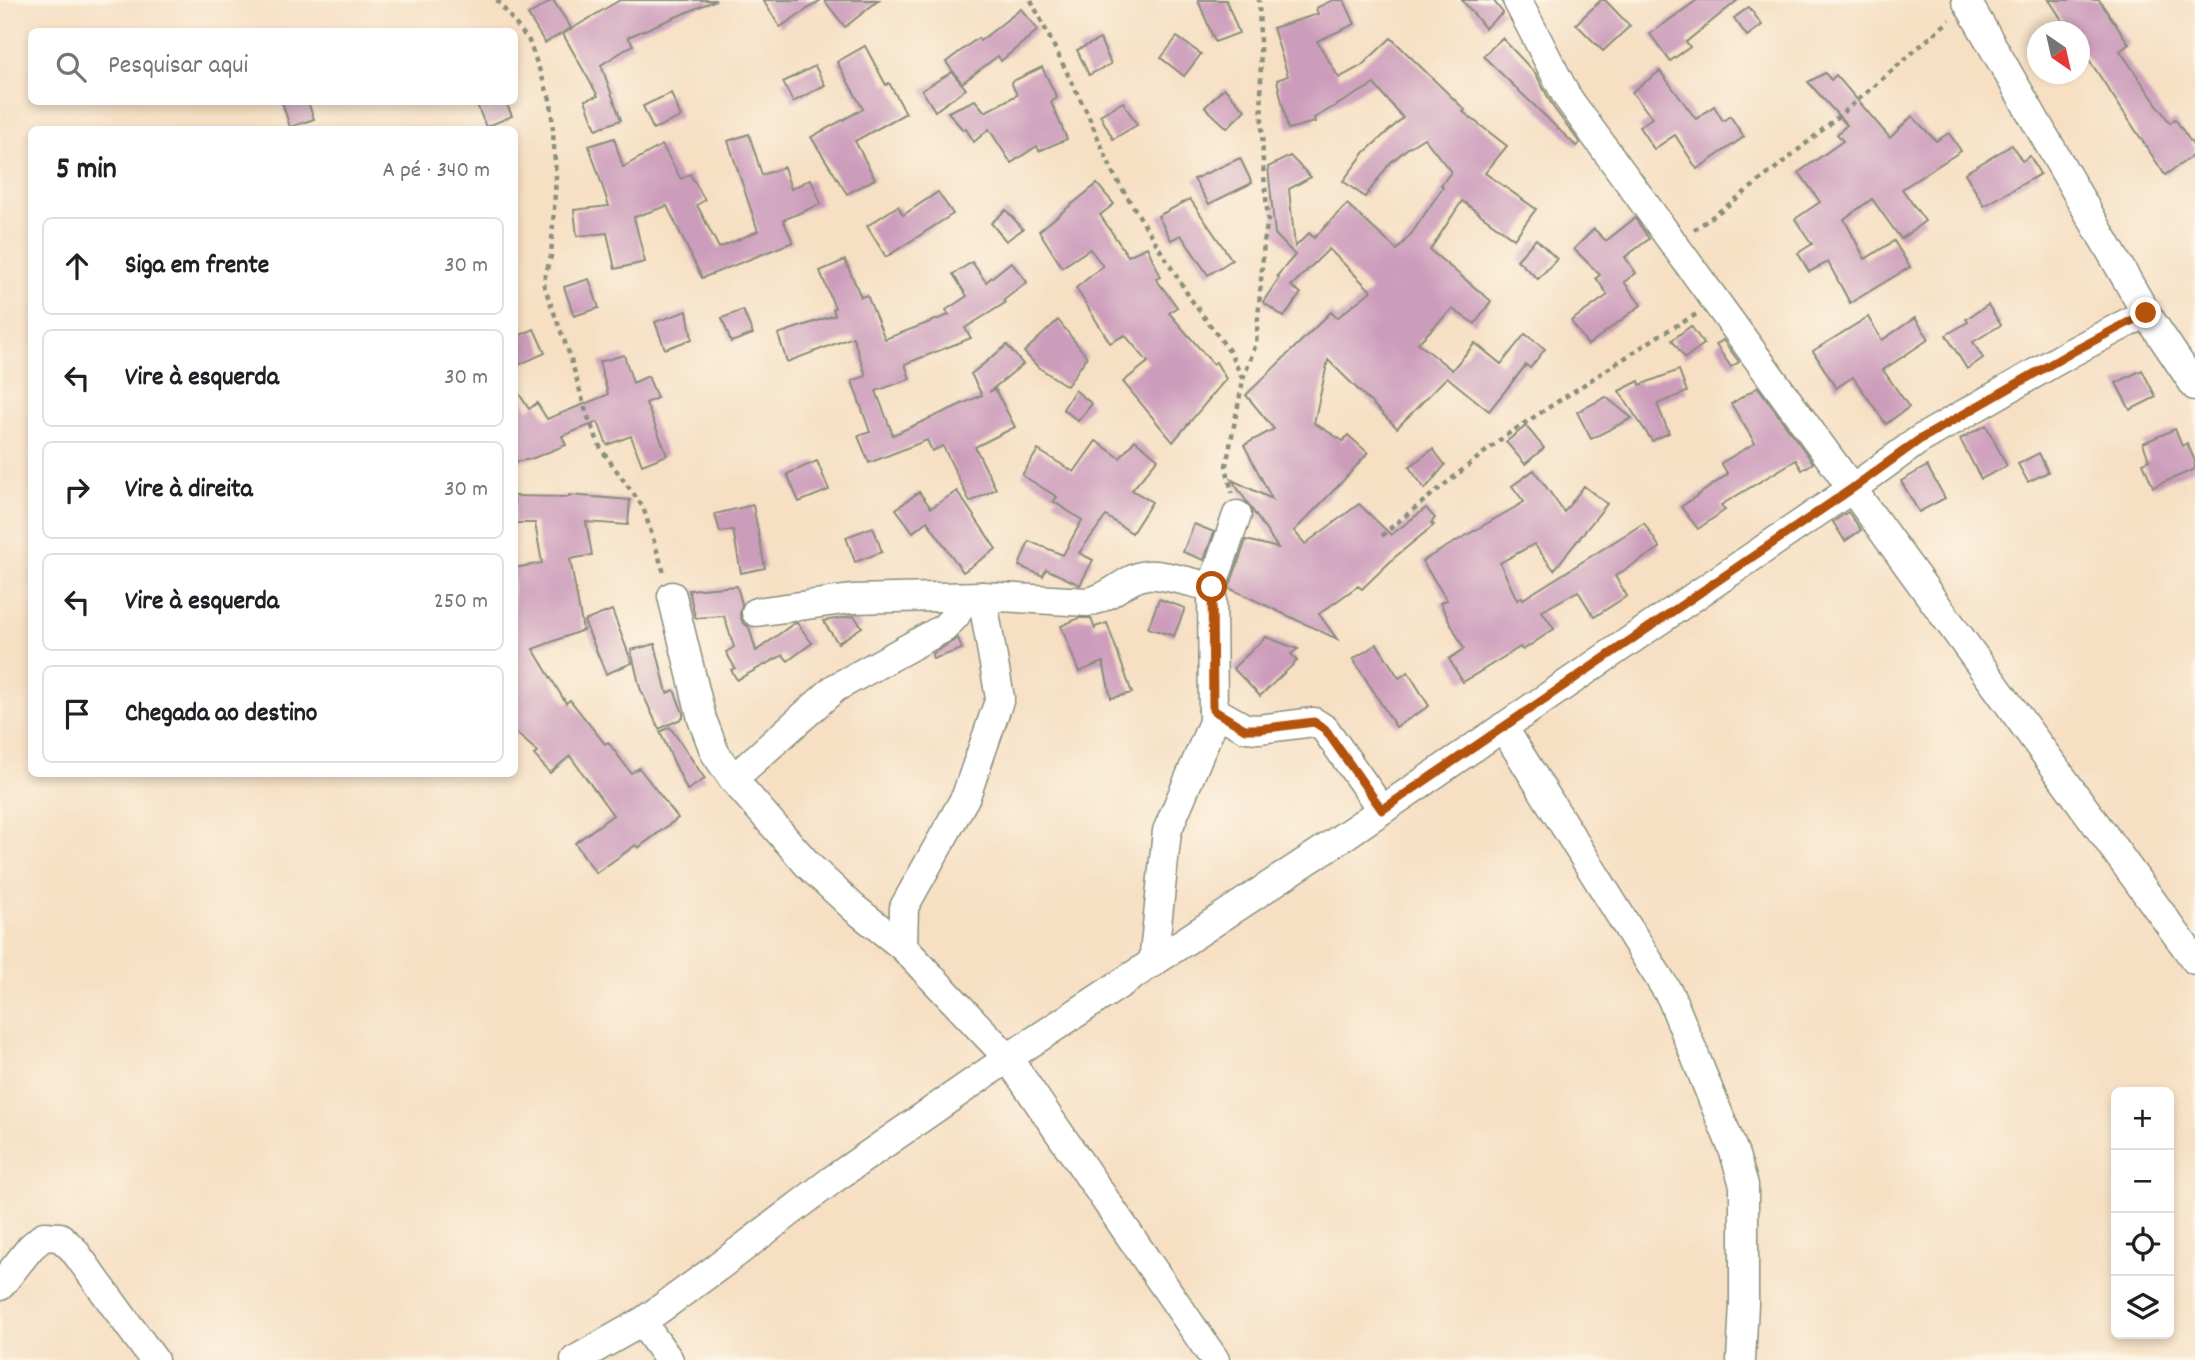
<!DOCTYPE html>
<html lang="pt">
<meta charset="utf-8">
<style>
:root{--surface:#fff;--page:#f2f2f2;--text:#202124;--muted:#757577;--line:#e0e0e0}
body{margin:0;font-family:Dekko,sans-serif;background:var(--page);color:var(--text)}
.controls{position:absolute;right:21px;bottom:21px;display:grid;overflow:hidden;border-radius:10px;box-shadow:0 4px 10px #0003}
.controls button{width:63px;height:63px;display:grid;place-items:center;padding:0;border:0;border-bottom:2px solid var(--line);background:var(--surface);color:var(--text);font:35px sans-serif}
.compass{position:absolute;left:2027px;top:21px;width:63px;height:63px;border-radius:50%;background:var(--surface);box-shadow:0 4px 10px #0003;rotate:146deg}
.stop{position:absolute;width:21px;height:21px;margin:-16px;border:5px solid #b45309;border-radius:50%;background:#fff}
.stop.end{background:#b45309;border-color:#fff;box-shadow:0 2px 7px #0008}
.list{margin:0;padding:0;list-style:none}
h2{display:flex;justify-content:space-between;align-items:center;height:91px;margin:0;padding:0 28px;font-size:30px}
h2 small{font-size:23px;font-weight:400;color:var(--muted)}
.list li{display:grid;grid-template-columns:46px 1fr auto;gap:21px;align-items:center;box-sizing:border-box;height:98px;margin:0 14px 14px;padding:0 14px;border:2px solid var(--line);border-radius:10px}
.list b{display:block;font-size:26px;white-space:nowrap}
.list em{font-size:23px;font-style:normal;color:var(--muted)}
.icon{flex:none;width:38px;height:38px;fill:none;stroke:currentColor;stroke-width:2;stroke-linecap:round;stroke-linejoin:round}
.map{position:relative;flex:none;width:2195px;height:1360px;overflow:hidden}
.search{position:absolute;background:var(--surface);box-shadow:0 4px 10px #0003;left:28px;top:28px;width:490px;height:77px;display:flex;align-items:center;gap:18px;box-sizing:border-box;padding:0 24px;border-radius:10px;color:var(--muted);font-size:26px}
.panel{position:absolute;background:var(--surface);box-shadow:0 4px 10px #0003;left:28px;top:126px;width:490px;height:651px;border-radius:10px}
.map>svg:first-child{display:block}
.building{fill:#cc9cbb}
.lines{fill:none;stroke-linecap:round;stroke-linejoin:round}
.minor-casing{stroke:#8a8e7c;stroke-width:31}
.path{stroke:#8a8e7c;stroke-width:4.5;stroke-dasharray:5 5;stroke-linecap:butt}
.minor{stroke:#fff;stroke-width:28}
.route{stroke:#b45309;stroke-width:9}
</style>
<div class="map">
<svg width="2195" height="1360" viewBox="0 0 2195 1360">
<rect width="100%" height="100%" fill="#fcf5e5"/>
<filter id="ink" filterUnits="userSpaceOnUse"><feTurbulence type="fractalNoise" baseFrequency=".0143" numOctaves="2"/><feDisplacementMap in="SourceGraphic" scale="14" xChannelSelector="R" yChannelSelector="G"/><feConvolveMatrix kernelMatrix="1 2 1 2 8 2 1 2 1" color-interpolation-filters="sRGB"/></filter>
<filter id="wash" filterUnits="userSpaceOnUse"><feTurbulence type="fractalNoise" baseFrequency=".00686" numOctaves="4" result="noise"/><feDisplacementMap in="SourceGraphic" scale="28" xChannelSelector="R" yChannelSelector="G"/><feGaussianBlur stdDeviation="1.57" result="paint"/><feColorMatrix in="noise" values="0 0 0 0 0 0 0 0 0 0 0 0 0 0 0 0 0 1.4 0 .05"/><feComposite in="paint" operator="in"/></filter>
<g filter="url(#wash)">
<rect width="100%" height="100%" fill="#f6dfc3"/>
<g id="blocks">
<g class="building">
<path d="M553 0 571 28 545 43 528 15Z"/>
<path d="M620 0H716L628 37 633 45 601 65 621 120 596 129 585 100 598 96 563 34Z"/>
<path d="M763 0H821L780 27Z"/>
<path d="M824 0H879L845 27Z"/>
<path d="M1198 0H1226L1239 33 1215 42Z"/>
<path d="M1333 0H1344L1355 24 1317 41 1339 78 1361 66 1391 38 1465 110 1463 112 1507 146 1485 173 1536 209 1514 239 1462 201 1430 250 1491 301 1475 324 1452 309 1418 343 1452 370 1475 343 1501 364 1525 334 1545 349 1530 368 1526 365 1489 411 1447 377 1397 428 1328 360 1314 423 1343 441 1348 435 1368 453 1340 484 1294 531 1305 544 1359 504 1391 535 1426 508 1435 518 1431 523 1434 525 1395 557 1362 589 1358 586 1319 614 1337 639 1229 588 1246 540 1278 548 1232 480 1272 499 1244 445 1274 429 1246 395 1331 312 1337 318 1371 291 1329 249 1291 286 1301 293 1284 317 1263 302 1279 278 1277 276 1295 255 1275 234 1268 167 1290 156 1311 177 1289 189 1295 247 1309 233 1314 238 1347 204 1397 250 1412 233 1443 187 1441 185 1451 172 1424 138 1408 148 1390 163 1365 197 1343 181 1365 152 1403 118 1374 84 1314 118 1315 122 1288 129 1277 80 1288 76 1273 28 1318 14 1316 8Z"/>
<path d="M1462 0H1493L1503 13 1485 28Z"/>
<path d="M1601 0H1605L1630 26 1603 51 1576 24Z"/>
<path d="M1697 0H1738L1686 42 1690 47 1670 61 1650 34Z"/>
<path d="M2049 0H2099L2129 44 2120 51 2170 123 2175 119 2195 148V154L2165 175 2080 46V32H2070Z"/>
<path d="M1749 7 1762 25 1747 36 1734 18Z"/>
<path d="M1021 9 1038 30 1001 61 998 56 962 83 946 62 978 38 980 41Z"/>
<path d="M1177 37 1201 54 1184 76 1161 58Z"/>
<path d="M1502 38 1536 74 1553 107 1580 143 1576 146 1483 56Z"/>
<path d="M1100 39 1111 64 1089 75 1077 50Z"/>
<path d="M865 46 886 85 889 83 906 113 855 141 875 179 847 194 811 137 863 109 837 62Z"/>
<path d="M815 66 825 85 793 102 783 82Z"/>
<path d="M1042 67 1057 98 1051 102 1067 139 1039 151 1037 146 1011 163 989 129 974 142 966 129 963 130 948 112 975 100 985 112 1017 95 1011 82Z"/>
<path d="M1660 71 1696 119 1714 106 1723 121 1730 116 1744 137 1697 169 1675 135 1654 149 1639 127 1652 118 1632 92Z"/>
<path d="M952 72 966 89 935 111 922 90Z"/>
<path d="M1825 73 1831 80 1836 75 1890 138 1912 116 1936 141 1949 133 1961 151 1902 189 1925 221 1901 239 1872 199 1844 219 1865 259 1894 241 1910 267 1850 303 1828 262 1809 272 1798 253 1812 244 1795 219 1820 202 1799 172 1843 141 1837 134 1847 125 1808 82Z"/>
<path d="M1224 88 1245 110 1227 128 1205 107Z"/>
<path d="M671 93 681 117 653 129 643 106Z"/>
<path d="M282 102H308L314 119 290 127Z"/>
<path d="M476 102H506L512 116 486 127Z"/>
<path d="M1123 102 1137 125 1113 139 1100 115Z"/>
<path d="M749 134 762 175 784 167 791 189 811 179 821 204 783 220 793 242 702 278 667 206 634 217 645 262 615 269 607 233 577 236 574 210 609 206 589 146 614 138 623 167 662 145 681 179 690 174 705 200 697 205 719 248 758 231 728 141Z"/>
<path d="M2012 145 2022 161 2030 156 2040 174 1984 206 1965 173Z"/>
<path d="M1240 158 1252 183 1209 204 1194 179Z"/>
<path d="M1097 184 1114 204 1100 215 1128 256 1147 247 1161 277 1156 279 1177 307 1169 313 1213 364 1216 362 1226 379 1173 442 1123 382 1148 362 1125 335 1110 343 1076 288 1103 266 1090 249 1062 267 1039 231Z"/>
<path d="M938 192 953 214 886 257 867 226 898 206 903 215Z"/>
<path d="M1190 199 1232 260 1208 275 1181 235 1171 240 1158 216Z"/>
<path d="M1006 210 1023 229 1006 241 991 223Z"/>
<path d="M1635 218 1649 239 1625 257 1636 273 1624 282 1641 305 1588 345 1571 321 1608 295 1596 278 1600 275 1574 249 1594 229 1606 241Z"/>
<path d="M1536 239 1557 259 1538 279 1517 260Z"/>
<path d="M845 260 861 297 867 295 885 339 949 315 946 310 967 296 953 274 972 262 986 282 1011 262 1027 282 1004 300 1005 303 965 328 971 338 905 364 910 379 876 391 893 435 982 395 971 374 1007 345 1023 364 989 392 995 389 1015 427 975 447 996 489 970 502 943 446 932 451 927 440 869 463 858 436 870 432 852 381 866 376 853 337 787 362 778 334 835 315 833 309 835 308 820 271Z"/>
<path d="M589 279 599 308 574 316 564 287Z"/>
<path d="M1988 305 2001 325 1973 342 1983 358 1967 369 1946 335 1968 322 1966 319Z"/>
<path d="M743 310 753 334 731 342 722 318Z"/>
<path d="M687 311 692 339 665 349 655 322Z"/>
<path d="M1868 317 1882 340 1915 318 1929 339 1883 370 1909 407 1886 424 1853 377 1836 388 1813 351Z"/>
<path d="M1058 320 1087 357 1067 386 1038 367 1024 352Z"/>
<path d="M1691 326 1704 344 1685 358 1672 340Z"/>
<path d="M534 329 545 353 514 367V338Z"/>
<path d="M1723 340 1739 362 1731 367 1716 345Z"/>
<path d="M624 355 633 383 648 376 657 398 646 403 667 455 642 465 631 436 607 445 598 422 562 436 566 445 531 459 514 462V386L529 409 537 403 547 419 607 395 608 394 599 362Z"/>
<path d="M1679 370 1687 392 1657 404 1669 433 1652 441 1619 391 1639 381 1640 385Z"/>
<path d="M2142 370 2156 397 2130 410 2116 383Z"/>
<path d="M1758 387 1813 463 1802 470 1796 460 1721 505 1725 510 1698 529 1681 507 1728 474 1721 463 1755 443 1731 404Z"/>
<path d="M1075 390 1092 404 1078 421 1063 409Z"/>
<path d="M1606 397 1632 418 1591 439 1577 412Z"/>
<path d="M1986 425 2007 466 1981 479 1960 439Z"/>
<path d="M1526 426 1544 448 1525 464 1506 442Z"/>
<path d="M2175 429 2182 446 2187 443 2195 461V469L2153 487 2143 463 2149 460 2143 443Z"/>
<path d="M1135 440 1158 459 1132 490 1152 502 1132 533 1106 516 1079 553 1093 560 1080 585 1046 569 1043 576 1019 566 1029 541 1063 555 1082 520 1053 501 1057 497 1022 475 1038 450 1074 472 1096 441 1120 458Z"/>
<path d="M1433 449 1445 465 1425 489 1409 467Z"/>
<path d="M2039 453 2048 472 2028 482 2018 464Z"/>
<path d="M817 461 829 490 799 502 787 474Z"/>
<path d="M1927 466 1945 498 1919 512 1901 481Z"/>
<path d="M1534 470 1564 512 1584 486 1607 504 1554 570 1534 544 1500 563 1517 600 1522 597 1523 599 1644 523 1660 548 1615 576 1627 596 1594 617 1578 591 1542 611 1554 629 1523 650 1520 647 1463 682 1449 659 1464 649 1440 603 1447 600 1422 561 1524 502 1512 486Z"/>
<path d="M957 491 996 549 963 572 927 521 913 532 896 509 919 492 931 508Z"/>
<path d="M569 495 630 500 628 525 586 522 592 555 570 559 583 630 533 649 566 703 570 700 605 744 608 742 631 773 639 768 678 818 638 848 636 845 596 873 575 843 613 815 570 756 550 773 534 755 538 752 514 731V568L542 563 535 523H514V496L569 497Z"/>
<path d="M753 505 765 568 741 573 733 530 720 532 715 514Z"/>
<path d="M1848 512 1861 530 1845 541 1833 522Z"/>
<path d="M1194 524 1214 532 1204 560 1183 552Z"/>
<path d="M873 527 882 552 855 562 846 537Z"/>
<path d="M737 586 742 604 740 615 743 623 749 627 756 651 793 624 797 623 812 643 788 661 783 655 737 680 731 670 735 668 726 652 734 647 724 616 695 618 689 590Z"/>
<path d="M1159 599 1185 608 1174 636 1148 628Z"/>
<path d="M612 610 632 663 606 674 584 621Z"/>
<path d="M854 616 862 627 838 643 823 621Z"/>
<path d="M1079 618H1091L1095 630V627L1107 623 1132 693 1111 698 1103 662 1079 672 1061 626Z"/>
<path d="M1266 637 1298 649 1291 654 1297 661 1260 696 1233 668Z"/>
<path d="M958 638 962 649 933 659 932 654Z"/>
<path d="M655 644 667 693 674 690 683 713V718L659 729 640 688 631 650Z"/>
<path d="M1377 644 1399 678 1408 672 1429 706 1396 727 1353 659Z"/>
<path d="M670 727 705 779 687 790 660 732Z"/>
</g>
</g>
</g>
<g filter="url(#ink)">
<use href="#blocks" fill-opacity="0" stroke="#8a8e7c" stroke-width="2"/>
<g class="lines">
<defs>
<g id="minor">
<path d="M1517 0 1567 97 2195 960"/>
<path d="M1966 0 2146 313 2195 386"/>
<path d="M672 596 702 719 715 753 733 779 809 866 854 908 903 947 1008 1058 1215 1360"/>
<path d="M756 612 851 599 982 596 1087 602C1110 599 1126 577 1147 575 1160 573 1197 584 1212 587"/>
<path d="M1213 710 1245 728 1259 729 1314 722 1325 729 1382 810"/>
<path d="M1503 727 1671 997 1734 1152 1744 1185V1304L1741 1360"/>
<path d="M733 779 835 688 944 628 956 615 964 597"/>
<path d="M903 947 904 907 966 796 1000 698 982 596"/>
<path d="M1153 963 1167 831 1213 722 1212 587 1237 515"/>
<path d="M0 1286 31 1247 44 1236 60 1237 73 1249 154 1360"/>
<path d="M642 1322 669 1360"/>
<path d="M575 1360 642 1322 718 1267 832 1180 1008 1058 1331 845 1853 488 1919 440 2072 352 2146 313"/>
</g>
</defs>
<use href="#minor" class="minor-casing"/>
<g class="path">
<path d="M497 0 529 41 551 102 556 177 551 256 543 283 570 356 586 412 601 449 643 507 664 573"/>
<path d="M1031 0 1087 113 1115 177 1190 298 1230 352 1243 380 1226 466 1232 493"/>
<path d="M1694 230C1784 166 1867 92 1950 20"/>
<path d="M1243 379 1256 344 1264 242 1268 220 1263 164 1259 0"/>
<path d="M1382 536 1394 525 1505 436 1660 335 1697 314"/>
</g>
<use href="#minor" class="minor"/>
</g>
</g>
<g class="lines" filter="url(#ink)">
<path class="route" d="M1212 587 1213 710 1245 729H1259L1314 722 1325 729 1382 810 1853 488 1919 440 2072 352 2146 313"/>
</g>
</svg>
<div class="controls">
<button>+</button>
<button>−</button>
<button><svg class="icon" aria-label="locate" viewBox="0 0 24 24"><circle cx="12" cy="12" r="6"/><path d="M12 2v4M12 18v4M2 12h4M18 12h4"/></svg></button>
<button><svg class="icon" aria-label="layers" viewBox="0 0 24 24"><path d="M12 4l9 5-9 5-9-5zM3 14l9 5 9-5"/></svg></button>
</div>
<svg class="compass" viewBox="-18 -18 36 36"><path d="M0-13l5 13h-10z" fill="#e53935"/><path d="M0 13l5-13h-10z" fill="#757577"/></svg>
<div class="stop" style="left:1212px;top:587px"></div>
<div class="stop end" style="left:2146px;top:313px"></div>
<div class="search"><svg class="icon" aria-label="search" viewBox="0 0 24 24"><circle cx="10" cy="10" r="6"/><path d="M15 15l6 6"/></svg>Pesquisar aqui</div>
<section class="panel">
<h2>5 min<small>A pé · 340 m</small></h2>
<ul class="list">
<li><svg class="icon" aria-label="ahead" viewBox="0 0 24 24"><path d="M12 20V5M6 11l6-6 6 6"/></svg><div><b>Siga em frente</b></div><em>30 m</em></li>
<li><svg class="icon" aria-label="left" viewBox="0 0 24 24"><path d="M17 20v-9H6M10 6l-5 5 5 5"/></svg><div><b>Vire à esquerda</b></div><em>30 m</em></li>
<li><svg class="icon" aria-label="right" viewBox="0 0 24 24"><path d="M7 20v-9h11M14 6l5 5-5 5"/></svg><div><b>Vire à direita</b></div><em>30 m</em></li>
<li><svg class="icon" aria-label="left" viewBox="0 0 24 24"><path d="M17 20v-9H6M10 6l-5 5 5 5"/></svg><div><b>Vire à esquerda</b></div><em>250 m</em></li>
<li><svg class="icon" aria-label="arrive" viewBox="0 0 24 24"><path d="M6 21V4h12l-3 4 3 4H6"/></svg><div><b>Chegada ao destino</b></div></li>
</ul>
</section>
</div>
